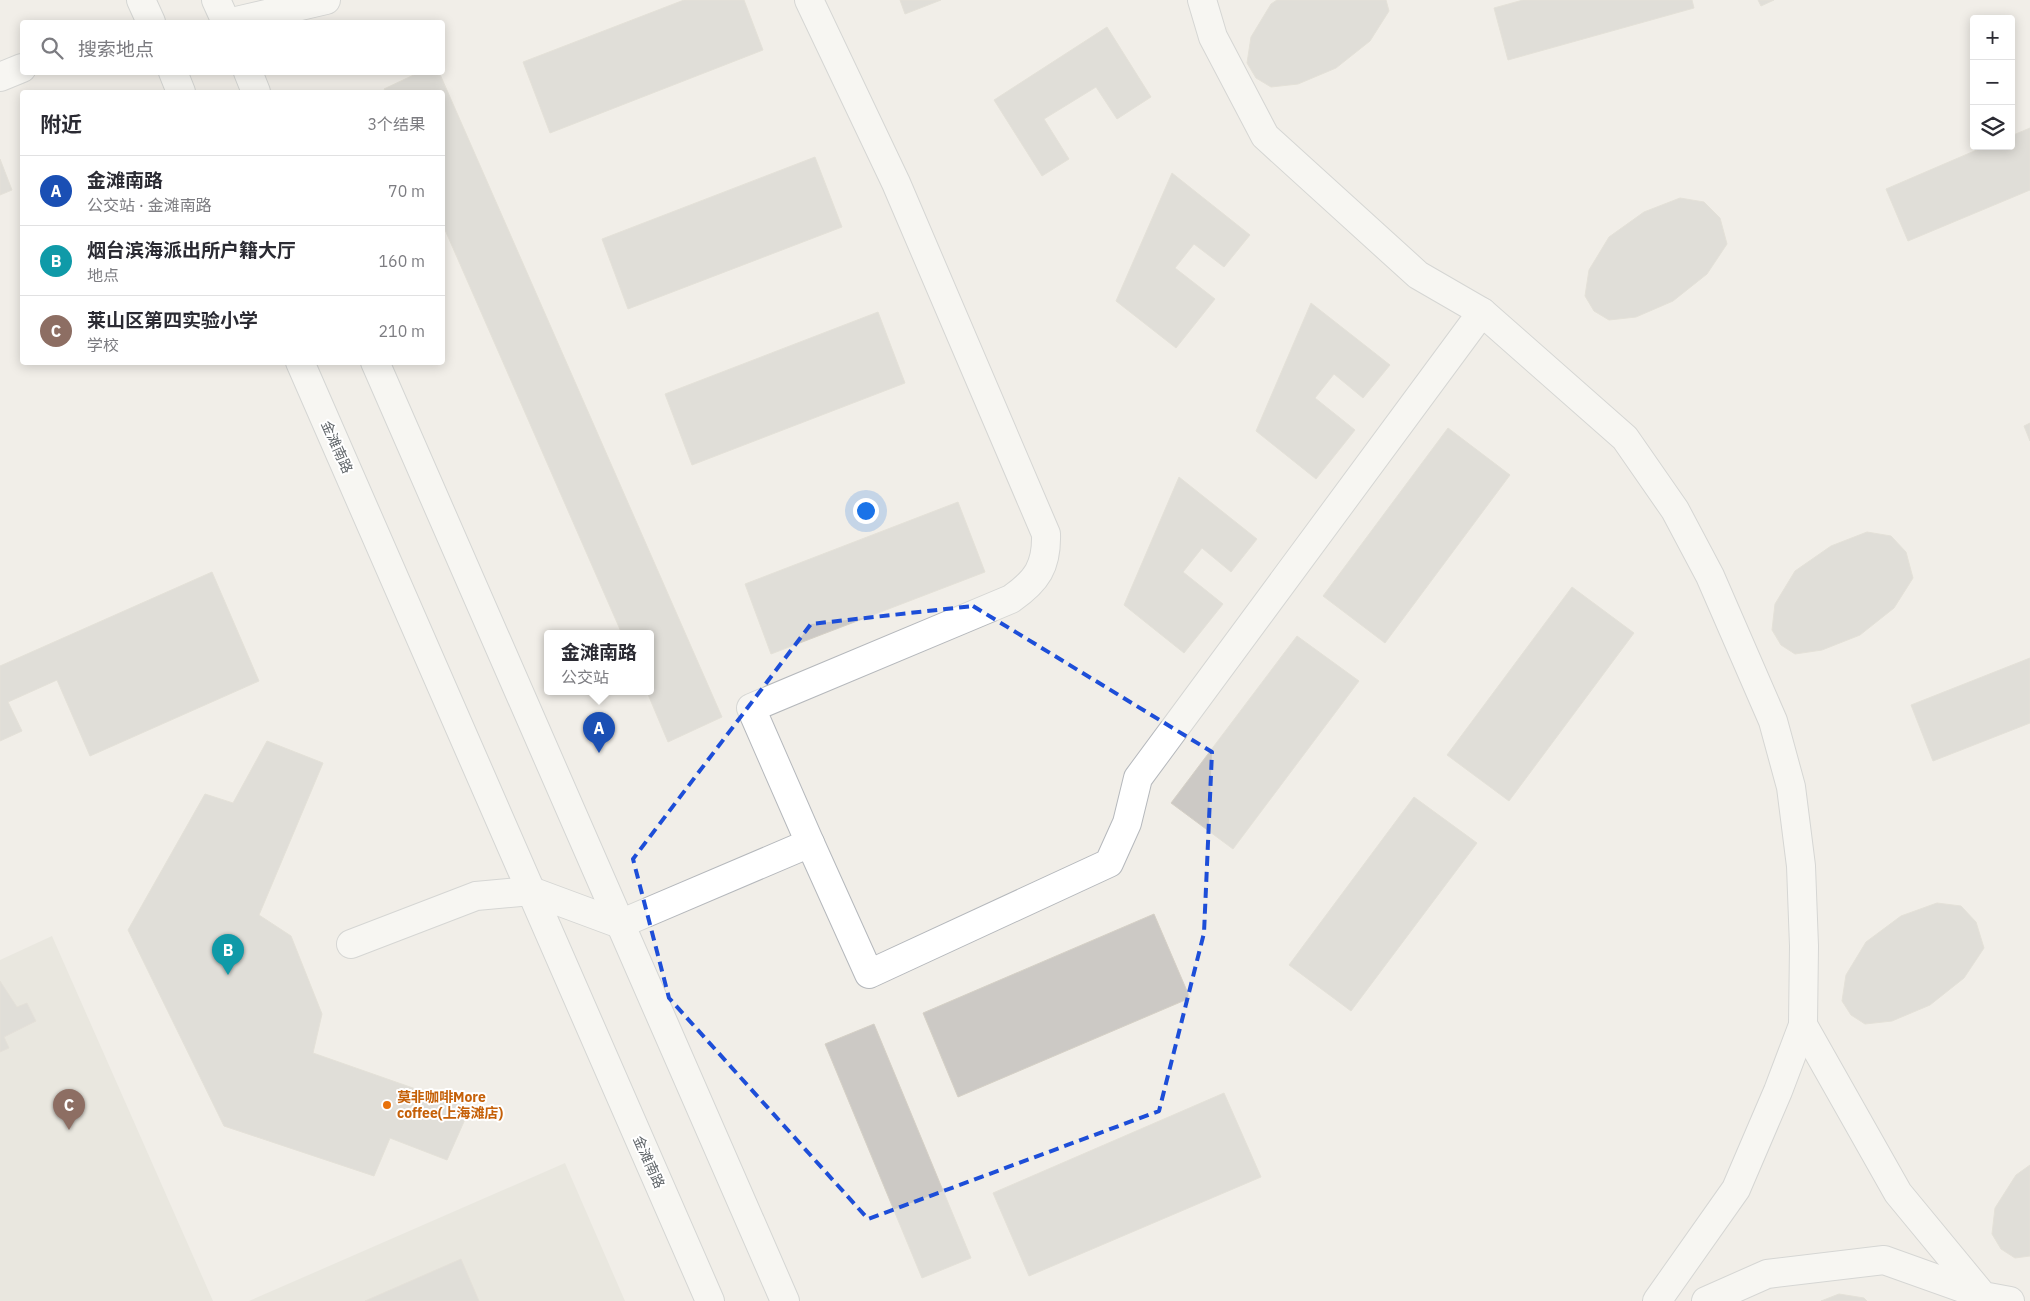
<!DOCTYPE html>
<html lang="zh">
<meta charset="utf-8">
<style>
:root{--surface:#fff;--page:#f2f2f3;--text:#2b2b33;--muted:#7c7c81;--line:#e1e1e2;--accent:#e53939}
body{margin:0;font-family:"IBM Plex Sans","Noto Sans SC",sans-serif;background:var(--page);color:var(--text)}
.controls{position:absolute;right:15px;top:15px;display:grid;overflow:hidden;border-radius:5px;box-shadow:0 2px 12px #0003}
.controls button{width:45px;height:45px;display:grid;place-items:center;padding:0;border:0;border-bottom:1px solid var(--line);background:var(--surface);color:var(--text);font:25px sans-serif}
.you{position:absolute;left:865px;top:510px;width:18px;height:18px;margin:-12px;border:4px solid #fff;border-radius:50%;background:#1a73e8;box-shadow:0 0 0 8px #1a73e833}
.badge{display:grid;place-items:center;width:32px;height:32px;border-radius:50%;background:var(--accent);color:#fff;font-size:16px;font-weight:700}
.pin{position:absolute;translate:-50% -41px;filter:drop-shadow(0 1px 2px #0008)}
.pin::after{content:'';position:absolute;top:26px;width:18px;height:15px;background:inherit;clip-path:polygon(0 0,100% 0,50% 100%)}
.popup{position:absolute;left:544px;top:630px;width:110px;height:65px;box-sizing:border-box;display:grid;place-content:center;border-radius:5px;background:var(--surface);filter:drop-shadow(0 1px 4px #0005);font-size:16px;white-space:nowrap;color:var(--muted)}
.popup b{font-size:19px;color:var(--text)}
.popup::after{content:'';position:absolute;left:50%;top:100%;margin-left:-10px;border:10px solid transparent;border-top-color:var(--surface)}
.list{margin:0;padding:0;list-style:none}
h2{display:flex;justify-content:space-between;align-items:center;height:65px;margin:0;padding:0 20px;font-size:21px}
h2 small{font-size:16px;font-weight:400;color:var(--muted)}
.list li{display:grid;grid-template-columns:32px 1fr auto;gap:15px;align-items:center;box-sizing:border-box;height:70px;padding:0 20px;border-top:1px solid var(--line)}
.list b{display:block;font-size:19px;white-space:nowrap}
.list p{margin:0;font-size:16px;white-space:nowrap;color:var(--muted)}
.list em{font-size:16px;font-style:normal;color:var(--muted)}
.icon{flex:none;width:28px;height:28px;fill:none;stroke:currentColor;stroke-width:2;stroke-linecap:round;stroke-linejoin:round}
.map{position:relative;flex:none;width:2030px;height:1301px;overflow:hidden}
.search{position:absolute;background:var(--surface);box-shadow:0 2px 12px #0003;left:20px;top:20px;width:425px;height:55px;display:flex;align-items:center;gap:12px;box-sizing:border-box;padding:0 18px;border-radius:5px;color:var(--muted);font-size:19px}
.panel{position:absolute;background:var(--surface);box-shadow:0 2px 12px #0003;left:20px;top:90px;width:425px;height:275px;border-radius:5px}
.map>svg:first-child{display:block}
.education{fill:#e1ddd6}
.building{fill:#ccc9c5;stroke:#d5d0c6}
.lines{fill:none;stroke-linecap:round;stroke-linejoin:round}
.street-casing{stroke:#b5b8bc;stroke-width:30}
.secondary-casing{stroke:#b4b8bc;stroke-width:30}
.street{stroke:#fff;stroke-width:28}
.secondary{stroke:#fff;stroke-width:28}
.marked{fill:none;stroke:#1d4ed8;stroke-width:4;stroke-dasharray:10 6;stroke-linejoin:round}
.food-dot{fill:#e8710a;stroke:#fff;stroke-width:2}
.labels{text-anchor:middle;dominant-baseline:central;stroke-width:4;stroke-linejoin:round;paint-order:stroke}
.street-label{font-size:14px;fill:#5f6468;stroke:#fff}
.food-label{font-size:14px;font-weight:bold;fill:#c56008;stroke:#fff;text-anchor:start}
</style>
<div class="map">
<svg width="2030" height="1301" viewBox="0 0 2030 1301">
<rect width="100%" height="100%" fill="#f1eee8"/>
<g class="education">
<path d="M52 936 213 1301H0V960Z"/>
<path d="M565 1163 625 1301H249Z"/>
</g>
<g class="building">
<path d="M684 0H744L763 50 550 133 523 62Z"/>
<path d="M900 0H941L905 14Z"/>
<path d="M1277 0H1386L1389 11 1370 41 1336 68 1298 84 1271 87 1256 78 1247 63 1251 37 1271 4Z"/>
<path d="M1523 0H1692L1694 8 1508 60 1494 8Z"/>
<path d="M1758 0H1774L1761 6Z"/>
<path d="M1107 27 1151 97 1117 119 1096 87 1044 119 1069 159 1042 176 994 100Z"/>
<path d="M420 72H439L722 717 668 742 647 692H650V634H622L442 223V92H386L384 89Z"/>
<path d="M2030 128V190L1908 241 1886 189 1986 146H2011V136Z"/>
<path d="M815 157 842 227 628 309 602 239Z"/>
<path d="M0 159 12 190 0 195Z"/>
<path d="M1172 173 1250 235 1224 267 1194 244 1175 268 1215 299 1176 348 1116 301Z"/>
<path d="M1680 198 1704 202 1720 218 1727 244 1707 274 1673 301 1636 317 1609 320 1594 311 1585 296 1589 270 1609 237 1644 212Z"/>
<path d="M1311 303 1390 365 1363 398 1334 374 1315 398 1355 430 1316 479 1256 431Z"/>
<path d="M878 312 905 383 692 465 665 394Z"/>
<path d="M2030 423V441L2024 426Z"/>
<path d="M1448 428 1510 475 1385 643 1323 596Z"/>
<path d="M1179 477 1257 539 1231 572 1202 548 1183 572 1223 604 1184 653 1124 605Z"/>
<path d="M958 502 985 572 771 654 745 584Z"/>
<path d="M1867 532 1891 536 1906 552 1913 578 1894 608 1860 635 1822 650 1795 654 1781 645 1772 630 1775 604 1795 571 1831 546Z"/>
<path d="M212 572 259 681 90 756 57 680 8 702 22 731 0 741V666Z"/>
<path d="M1572 587 1634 633 1509 801 1447 755Z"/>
<path d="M1297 636 1359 681 1233 849 1171 803Z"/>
<path d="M2030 658V723L1933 761 1911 705Z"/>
<path d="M267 741 323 763 259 915 291 936 322 1014 313 1053 470 1108 447 1160 390 1138 374 1176 224 1126 128 930 205 794 233 803Z"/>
<path d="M1414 797 1477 843 1351 1011 1289 965Z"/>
<path d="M1937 903 1961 906 1976 922 1984 948 1964 978 1930 1005 1892 1021 1865 1024 1851 1015 1842 1001 1846 975 1866 942 1901 916Z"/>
<path d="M1154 914 1190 998 958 1097 923 1013Z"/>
<path d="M0 981 17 1007 27 1003 36 1021 4 1037 9 1048 0 1052Z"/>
<path d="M874 1024 971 1258 922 1278 825 1044Z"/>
<path d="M1224 1093 1261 1177 1029 1276 993 1193Z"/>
<path d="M2030 1165V1256L2015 1258 2001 1249 1992 1234 1995 1208 2016 1175Z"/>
<path d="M461 1259 479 1301H365Z"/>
<path d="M1839 1294 1864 1298 1867 1301H1821Z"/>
</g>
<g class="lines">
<defs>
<g id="street">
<path d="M1202 0 1213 37 1265 136 1418 275 1482 312 1625 438 1675 510 1710 576 1773 721 1791 787 1801 866 1804 946 1803 1025 1778 1091 1736 1189 1657 1301"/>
<path d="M232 22 326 0"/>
<path d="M0 77 22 68"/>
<path d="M810 843 869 974 1109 863 1127 823 1138 778 1482 312"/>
<path d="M351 944 476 896 531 891 620 924 810 843 751 708 1011 599C1037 581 1047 566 1046 534L896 183 809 0"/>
<path d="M1803 1025 1898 1193 1983 1296 2010 1301"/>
<path d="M1706 1301 1767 1274 1884 1260 1982 1295"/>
</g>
<g id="secondary">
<path d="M141 0 151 22"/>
<path d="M216 0 226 22"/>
<path d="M173 72 181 92"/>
<path d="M248 72 256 92"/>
<path d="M300 362 710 1301"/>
<path d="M375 362 785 1301"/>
</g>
</defs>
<use href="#street" class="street-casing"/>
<use href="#secondary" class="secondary-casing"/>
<use href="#street" class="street"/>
<use href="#secondary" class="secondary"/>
</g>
<path d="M0 0H2030V1301H0ZM973 606 1212 752 1204 933 1159 1111 868 1219 669 998 633 859 811 624Z" fill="#f1eee8" fill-opacity=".55" fill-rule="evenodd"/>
<path class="marked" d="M973 606 1212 752 1204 933 1159 1111 868 1219 669 998 633 859 811 624Z"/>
<circle class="food-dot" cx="387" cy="1105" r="5"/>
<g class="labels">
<g class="street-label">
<text transform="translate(337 447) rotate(66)">金滩南路</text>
<text transform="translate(649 1162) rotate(66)">金滩南路</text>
</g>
<g class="food-label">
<text x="397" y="1097">莫非咖啡More<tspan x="397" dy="16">coffee(上海滩店)</tspan></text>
</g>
</g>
</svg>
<div class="controls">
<button>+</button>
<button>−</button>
<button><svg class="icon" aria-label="layers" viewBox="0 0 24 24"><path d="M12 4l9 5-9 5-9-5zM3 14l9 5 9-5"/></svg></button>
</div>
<div class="you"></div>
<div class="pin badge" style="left:599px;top:753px;background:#1a4fb4">A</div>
<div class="popup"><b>金滩南路</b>公交站</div>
<div class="pin badge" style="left:228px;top:975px;background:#0f9aa8">B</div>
<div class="pin badge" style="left:69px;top:1130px;background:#8d6e63">C</div>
<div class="search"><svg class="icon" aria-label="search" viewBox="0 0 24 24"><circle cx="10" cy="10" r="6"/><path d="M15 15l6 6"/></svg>搜索地点</div>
<section class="panel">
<h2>附近<small>3个结果</small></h2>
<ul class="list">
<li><span class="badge" style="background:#1a4fb4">A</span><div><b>金滩南路</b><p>公交站 · 金滩南路</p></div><em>70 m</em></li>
<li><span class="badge" style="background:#0f9aa8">B</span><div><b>烟台滨海派出所户籍大厅</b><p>地点</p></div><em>160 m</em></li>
<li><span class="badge" style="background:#8d6e63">C</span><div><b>莱山区第四实验小学</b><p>学校</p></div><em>210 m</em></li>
</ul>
</section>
</div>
